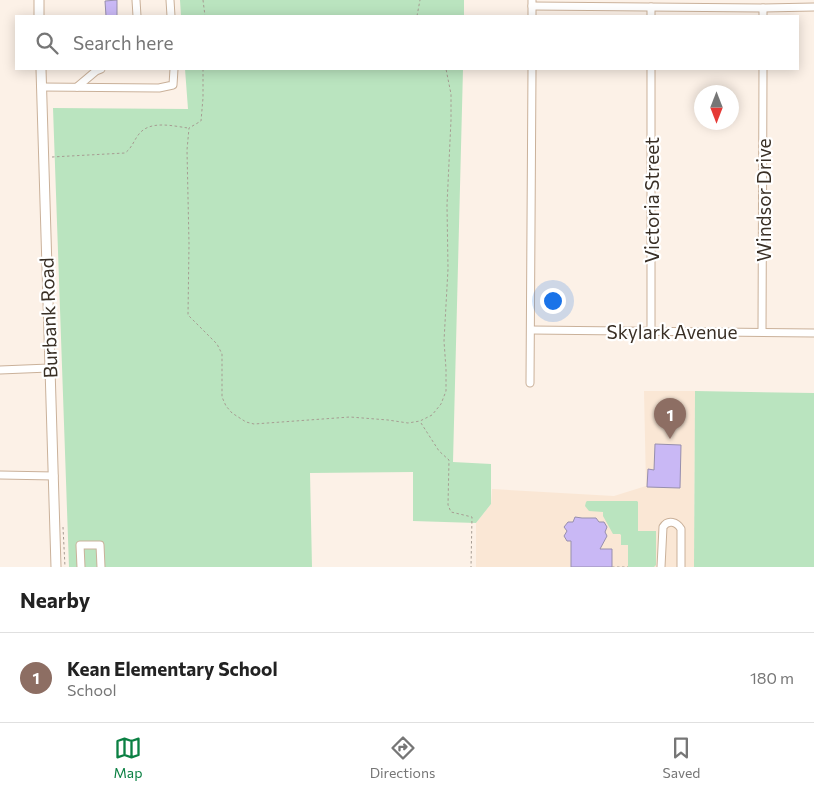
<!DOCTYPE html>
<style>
:root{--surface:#fff;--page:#f2f2f2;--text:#222;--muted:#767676;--line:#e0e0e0;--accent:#0b8043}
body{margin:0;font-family:Commissioner,sans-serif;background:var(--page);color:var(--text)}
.compass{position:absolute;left:694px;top:85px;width:45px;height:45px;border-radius:50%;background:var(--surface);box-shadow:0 2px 12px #0003;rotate:180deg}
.you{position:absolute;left:552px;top:300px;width:18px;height:18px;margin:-12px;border:4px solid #fff;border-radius:50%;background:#1a73e8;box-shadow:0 0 0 8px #1a73e833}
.badge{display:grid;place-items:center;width:32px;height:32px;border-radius:50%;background:var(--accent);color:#fff;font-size:16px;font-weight:700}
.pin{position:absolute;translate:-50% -41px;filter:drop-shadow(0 1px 2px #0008)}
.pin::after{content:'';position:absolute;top:26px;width:18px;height:15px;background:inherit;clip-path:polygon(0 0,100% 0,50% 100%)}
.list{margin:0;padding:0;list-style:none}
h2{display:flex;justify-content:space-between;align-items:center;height:65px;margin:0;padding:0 20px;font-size:21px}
h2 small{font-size:16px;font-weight:400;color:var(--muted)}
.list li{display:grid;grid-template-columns:32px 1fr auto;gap:15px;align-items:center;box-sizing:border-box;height:90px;padding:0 20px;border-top:1px solid var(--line)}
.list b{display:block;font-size:19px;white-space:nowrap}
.list p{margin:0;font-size:16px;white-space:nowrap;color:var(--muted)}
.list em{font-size:16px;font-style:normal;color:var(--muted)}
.icon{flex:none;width:28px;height:28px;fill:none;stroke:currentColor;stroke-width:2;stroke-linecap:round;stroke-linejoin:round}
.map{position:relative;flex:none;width:814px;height:567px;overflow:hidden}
.search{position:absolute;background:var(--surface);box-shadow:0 2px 12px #0003;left:15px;right:15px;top:15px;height:55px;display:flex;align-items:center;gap:12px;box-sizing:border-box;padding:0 18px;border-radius:0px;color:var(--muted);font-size:19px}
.sheet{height:155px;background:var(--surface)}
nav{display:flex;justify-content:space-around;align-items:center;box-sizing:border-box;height:70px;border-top:1px solid var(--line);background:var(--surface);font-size:14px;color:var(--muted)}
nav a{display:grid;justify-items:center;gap:2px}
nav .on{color:var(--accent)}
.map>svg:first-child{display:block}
.built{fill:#fae7d5}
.green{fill:#bae4bf}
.building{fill:#c9b8f5;stroke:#978fad}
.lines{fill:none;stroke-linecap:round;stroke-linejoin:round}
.minor-casing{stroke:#cab19a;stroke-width:9}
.major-casing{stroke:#cab19a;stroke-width:11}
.path{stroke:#a69c92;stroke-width:1;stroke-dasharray:2.5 2.5;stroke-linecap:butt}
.minor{stroke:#fff;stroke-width:7}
.major{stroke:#fff;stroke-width:9}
.labels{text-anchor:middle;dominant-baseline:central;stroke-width:4.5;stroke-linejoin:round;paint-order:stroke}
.street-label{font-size:19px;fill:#392f25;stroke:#fff}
</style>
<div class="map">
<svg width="814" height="567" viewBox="0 0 814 567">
<rect width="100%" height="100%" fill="#fcf1e7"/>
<path class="built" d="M644 391H695L694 567H476V523L491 504 492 489 614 496 646 486Z"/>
<g class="green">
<path d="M180 0H464V16H181Z"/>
<path d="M185 69H463L453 462 491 464V504L476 523 413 521V472L310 473 312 567H69L53 108 188 109Z"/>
<path d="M695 391 814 393V567H694Z"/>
<path d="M587 501H637L638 502V531H656V565L654 567H628V545H621V535L620 534H613L603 516V512L589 511 585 506 586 502Z"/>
</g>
<g class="building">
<path d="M117 0V16H106L105 1Z"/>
<path d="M655 444 681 445 680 488 647 487 648 469 654 470Z"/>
<path d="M575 517 582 518H596L599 522H604L607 527 605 532 607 536 600 549H612V567H571V541H567L564 536 567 531 564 527 568 522H573Z"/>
</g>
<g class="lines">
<defs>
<g id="minor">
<path d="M136 0 137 16"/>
<path d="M170 0 171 16"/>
<path d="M532 6 763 8 814 7"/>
<path d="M651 7V16"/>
<path d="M532 16V0"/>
<path d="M763 16V8"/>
<path d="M651 69V331"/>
<path d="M41 87 159 88 173 85 174 69"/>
<path d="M77 87 96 71 101 69"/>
<path d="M531 330 814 333"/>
<path d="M762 332 763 69"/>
<path d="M0 370 49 368"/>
<path d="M530 383 532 69"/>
<path d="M0 475 54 476"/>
<path d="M81 567 80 545H100L101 567"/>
<path d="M661 567 663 527C668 519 677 522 681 529V567"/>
</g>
<g id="major">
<path d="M39 0V16"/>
<path d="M41 69 56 567"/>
</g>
</defs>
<use href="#minor" class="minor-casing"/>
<use href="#major" class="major-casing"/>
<g class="path">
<path d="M203 0 205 16"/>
<path d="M417 16 420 0"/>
<path d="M203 69V98L201 121 189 128 187 150 189 244 188 315 217 344 222 354V397L226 406 232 413 246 422 254 424 350 417 388 420 408 423 420 421 432 415 441 404 446 391V369L444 341 448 269 447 205 451 120V94L446 69"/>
<path d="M52 157 125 153C132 148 134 140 139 134 150 120 173 126 188 128"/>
<path d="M421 423 439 451 449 460 448 505 451 512 472 517 471 567"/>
<path d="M63 527 65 567"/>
<path d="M612 567H628"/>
</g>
<use href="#minor" class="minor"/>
<use href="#major" class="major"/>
</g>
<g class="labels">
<g class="street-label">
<text transform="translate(651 200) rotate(-90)">Victoria Street</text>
<text transform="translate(763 200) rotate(-90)">Windsor Drive</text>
<text transform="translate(48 318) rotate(-92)">Burbank Road</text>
<text x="672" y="331">Skylark Avenue</text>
</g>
</g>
</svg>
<svg class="compass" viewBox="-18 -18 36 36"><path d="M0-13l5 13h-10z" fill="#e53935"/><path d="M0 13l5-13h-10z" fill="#767676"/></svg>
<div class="you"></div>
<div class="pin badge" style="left:670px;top:439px;background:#8d6e63">1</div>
<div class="search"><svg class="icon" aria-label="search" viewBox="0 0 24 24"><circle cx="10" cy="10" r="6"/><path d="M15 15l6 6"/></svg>Search here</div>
</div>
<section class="sheet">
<h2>Nearby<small></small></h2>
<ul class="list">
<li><span class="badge" style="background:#8d6e63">1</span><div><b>Kean Elementary School</b><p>School</p></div><em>180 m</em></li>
</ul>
</section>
<nav>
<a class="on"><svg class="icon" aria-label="map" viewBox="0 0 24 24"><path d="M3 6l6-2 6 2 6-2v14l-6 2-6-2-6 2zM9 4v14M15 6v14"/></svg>Map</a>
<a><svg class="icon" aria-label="directions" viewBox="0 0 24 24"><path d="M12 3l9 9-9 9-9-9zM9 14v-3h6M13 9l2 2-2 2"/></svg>Directions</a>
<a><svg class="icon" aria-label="saved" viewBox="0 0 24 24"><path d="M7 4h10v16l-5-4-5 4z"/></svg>Saved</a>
</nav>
